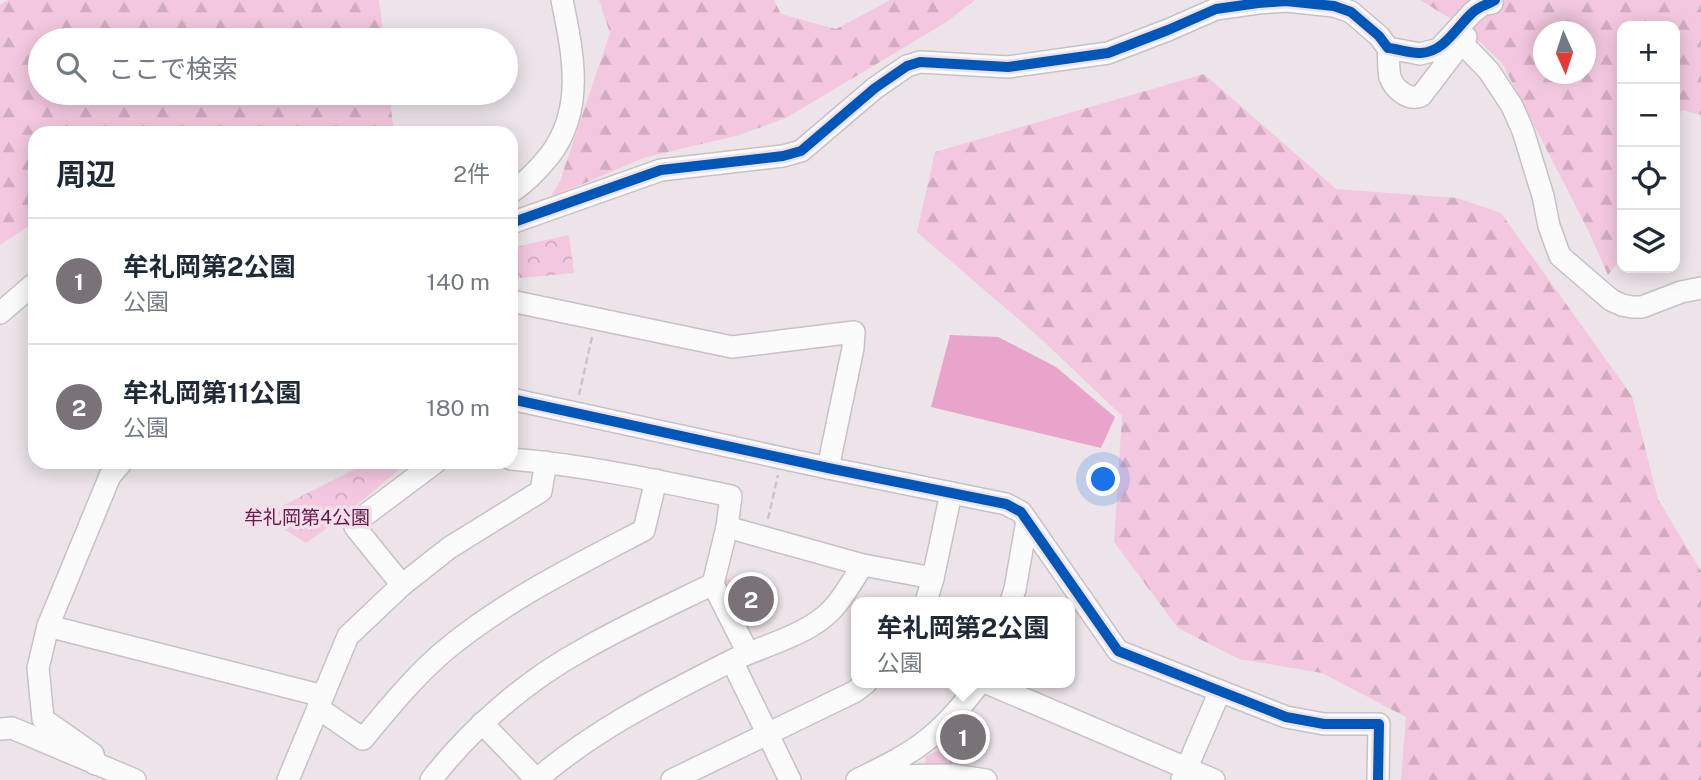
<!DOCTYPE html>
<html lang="ja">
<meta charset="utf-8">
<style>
:root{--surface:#fff;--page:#f2f2f3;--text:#1f2937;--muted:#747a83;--line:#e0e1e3;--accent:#797276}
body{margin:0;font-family:"Public Sans","Noto Sans JP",sans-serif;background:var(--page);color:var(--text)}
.controls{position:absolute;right:21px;top:21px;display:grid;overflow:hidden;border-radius:14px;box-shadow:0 4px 18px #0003}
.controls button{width:63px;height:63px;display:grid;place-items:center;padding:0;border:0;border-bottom:2px solid var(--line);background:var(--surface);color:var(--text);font:35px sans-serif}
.compass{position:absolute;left:1533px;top:21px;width:63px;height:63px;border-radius:50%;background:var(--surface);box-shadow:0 4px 18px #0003;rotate:177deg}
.you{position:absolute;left:1104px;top:480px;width:24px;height:24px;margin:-18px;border:5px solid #fff;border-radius:50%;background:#1a73e8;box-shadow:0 0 0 10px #1a73e833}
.badge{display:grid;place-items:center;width:46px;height:46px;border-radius:50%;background:var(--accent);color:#fff;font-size:23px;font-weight:700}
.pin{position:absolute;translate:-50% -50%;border:4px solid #fff;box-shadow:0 2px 7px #0006}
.popup{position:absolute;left:851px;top:597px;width:224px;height:91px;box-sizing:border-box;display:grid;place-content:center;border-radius:14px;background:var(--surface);filter:drop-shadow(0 2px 5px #0005);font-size:23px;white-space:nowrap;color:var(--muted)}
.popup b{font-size:26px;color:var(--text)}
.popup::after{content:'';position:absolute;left:50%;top:100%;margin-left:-14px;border:14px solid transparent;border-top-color:var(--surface)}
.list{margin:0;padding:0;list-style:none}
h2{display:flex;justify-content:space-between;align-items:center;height:91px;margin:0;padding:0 28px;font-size:30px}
h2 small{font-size:23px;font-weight:400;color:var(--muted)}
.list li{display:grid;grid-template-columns:46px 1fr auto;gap:21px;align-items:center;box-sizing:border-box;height:126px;padding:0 28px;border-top:2px solid var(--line)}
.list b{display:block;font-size:26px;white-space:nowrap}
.list p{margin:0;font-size:23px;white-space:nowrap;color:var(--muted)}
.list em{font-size:23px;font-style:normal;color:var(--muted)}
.icon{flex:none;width:38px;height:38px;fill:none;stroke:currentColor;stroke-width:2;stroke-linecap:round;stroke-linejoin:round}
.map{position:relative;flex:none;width:1701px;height:780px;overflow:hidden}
.search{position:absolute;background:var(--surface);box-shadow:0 4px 18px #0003;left:28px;top:28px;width:490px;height:77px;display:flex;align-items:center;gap:18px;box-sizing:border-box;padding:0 24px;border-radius:38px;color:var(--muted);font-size:26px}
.panel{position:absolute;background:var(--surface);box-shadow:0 4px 18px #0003;left:28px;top:126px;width:490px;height:343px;border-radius:21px}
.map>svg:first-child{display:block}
.forest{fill:url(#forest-firs);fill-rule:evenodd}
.park{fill:url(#park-crowns)}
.water{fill:#e8a4cb}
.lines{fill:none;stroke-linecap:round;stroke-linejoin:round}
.minor-casing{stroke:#c7c1c4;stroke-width:24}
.path{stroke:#c9c5c8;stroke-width:2.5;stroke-dasharray:7 3.5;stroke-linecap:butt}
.minor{stroke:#fcfbfc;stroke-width:21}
.cycleway-casing{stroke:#f0e1e8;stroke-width:15}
.cycleway{stroke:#0057b8;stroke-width:10}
.labels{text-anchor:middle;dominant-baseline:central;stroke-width:7;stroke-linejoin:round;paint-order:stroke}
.park-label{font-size:19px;fill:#69174d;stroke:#f0e1e8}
</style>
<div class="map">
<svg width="1701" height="780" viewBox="0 0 1701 780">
<defs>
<pattern id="forest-firs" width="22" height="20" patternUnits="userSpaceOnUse" patternTransform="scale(1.75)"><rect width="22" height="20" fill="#f3c8df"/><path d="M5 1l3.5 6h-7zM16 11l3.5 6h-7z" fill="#d1acc0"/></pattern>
<pattern id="park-crowns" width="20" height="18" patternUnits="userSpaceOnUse" patternTransform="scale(1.75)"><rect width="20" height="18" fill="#f3c8df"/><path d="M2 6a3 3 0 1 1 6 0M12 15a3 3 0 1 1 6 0" fill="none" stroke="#d1acc0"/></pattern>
</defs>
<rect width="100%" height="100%" fill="#ece4e8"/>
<g class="forest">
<path d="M8 0H379L384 40H40V93H389L394 133H35V222L0 245V5Z"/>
<path d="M599 0H774L781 14 836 29 890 0H975L945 23 786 118 739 135 643 158 590 181 551 196 560 181 610 33Z"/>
<path d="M1420 0H1701V115L1682 110 1675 124V26H1622V257L1608 275 1587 228 1502 63 1463 26ZM1544 32H1586V74H1544Z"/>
<path d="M1204 74 1336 189 1457 198 1501 213 1632 396 1658 499 1701 571V780H1401L1406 717 1322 673 1239 659 1178 628 1114 542 1122 416 1039 337 917 232 935 152Z"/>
</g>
<g class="park">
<path d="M569 235 574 273 511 279V248Z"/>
<path d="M369 462H408L344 516 306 543 272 522 282 506Z"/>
<path d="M724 578 776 594 767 604 737 615 725 588Z"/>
<path d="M966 720 977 728 957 766 927 768 925 764 926 756 948 746Z"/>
</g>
<path class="water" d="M950 335 998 337 1056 367 1115 417 1101 448 931 407Z"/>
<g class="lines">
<defs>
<g id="minor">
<path d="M1462 43 1489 71 1512 106 1523 131 1543 196 1549 226 1560 256 1611 300 1622 305 1632 307H1642L1681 292 1701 288"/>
<path d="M1388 48C1389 57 1388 68 1390 77 1394 89 1408 101 1421 96L1466 37"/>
<path d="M511 192C527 182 538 170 550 155 585 109 573 53 562 0"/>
<path d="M511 223 661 170 783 156 801 151 875 88 907 66 920 62 1008 67 1108 53 1168 30 1216 9 1258 3 1286 1 1334 6 1351 12 1379 36 1388 48 1420 54 1439 49 1472 13 1482 5 1492 3"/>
<path d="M511 301 732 347 854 332 853 348 828 468"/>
<path d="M0 313 35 283"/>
<path d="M511 399 828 468 1006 504 1021 512 1118 651 1286 717 1324 724H1379L1378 780"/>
<path d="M727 527 863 565 933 578 926 602"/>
<path d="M933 578 951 493"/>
<path d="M713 584 748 653"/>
<path d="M402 585 355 527 364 516 436 462"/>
<path d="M1011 602 1015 589 1027 521"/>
<path d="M48 626 323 696"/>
<path d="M732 661 790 780"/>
<path d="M987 683 1214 780"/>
<path d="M318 708 363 739C388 709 413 678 443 652 504 601 573 567 644 530L656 480"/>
<path d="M482 723 537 780"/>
<path d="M0 729 12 728 135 780"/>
<path d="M95 764 93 754 43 719 38 668 48 626 110 476 122 462"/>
<path d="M870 776 953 775 986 780"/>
<path d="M1182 779 1220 691"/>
<path d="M288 780 348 636 402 585 449 548 541 491 546 462"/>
<path d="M431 780C471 728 527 680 584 649 626 625 670 605 713 584L727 527 731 496C659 481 585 465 511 459"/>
<path d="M536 780C595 729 664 695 733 660 761 647 802 636 825 616 841 603 851 582 863 565"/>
<path d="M672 780 854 692 866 683"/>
<path d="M857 780C881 768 907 756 928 739 948 723 964 703 980 683"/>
</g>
</defs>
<use href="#minor" class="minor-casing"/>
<g class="path">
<path d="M579 395 592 337"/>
<path d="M768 519 778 475"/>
</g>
<use href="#minor" class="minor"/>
<defs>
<g id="cycleway">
<path d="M511 223 661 170 783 156 801 151 875 88 907 66 920 62 1008 67 1108 53 1168 30 1216 9 1258 3 1286 1 1334 6 1351 12 1379 36 1388 48C1399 49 1410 54 1421 53 1444 52 1456 28 1472 13 1479 6 1487 5 1495 0"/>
<path d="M511 399 828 468 1006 504 1021 512 1118 651 1286 717 1324 724H1379L1378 780"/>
</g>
</defs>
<use href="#cycleway" class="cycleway-casing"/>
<use href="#cycleway" class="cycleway"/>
</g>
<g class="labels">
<g class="park-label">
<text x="307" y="517">牟礼岡第4公園</text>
</g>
</g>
</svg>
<div class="controls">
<button>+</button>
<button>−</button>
<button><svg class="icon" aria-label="locate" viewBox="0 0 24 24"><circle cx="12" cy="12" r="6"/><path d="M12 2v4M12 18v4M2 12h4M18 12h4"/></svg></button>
<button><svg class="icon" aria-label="layers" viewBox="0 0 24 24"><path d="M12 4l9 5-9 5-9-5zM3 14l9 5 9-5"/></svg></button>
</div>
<svg class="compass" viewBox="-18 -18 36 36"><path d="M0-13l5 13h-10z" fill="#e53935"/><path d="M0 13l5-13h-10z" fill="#747a83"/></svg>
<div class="you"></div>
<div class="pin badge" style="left:963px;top:737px">1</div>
<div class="popup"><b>牟礼岡第2公園</b>公園</div>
<div class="pin badge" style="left:751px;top:599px">2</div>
<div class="search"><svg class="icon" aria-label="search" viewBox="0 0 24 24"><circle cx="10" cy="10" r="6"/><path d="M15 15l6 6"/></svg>ここで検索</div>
<section class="panel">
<h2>周辺<small>2件</small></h2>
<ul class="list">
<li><span class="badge">1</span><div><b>牟礼岡第2公園</b><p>公園</p></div><em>140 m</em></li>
<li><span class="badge">2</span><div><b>牟礼岡第11公園</b><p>公園</p></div><em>180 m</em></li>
</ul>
</section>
</div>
